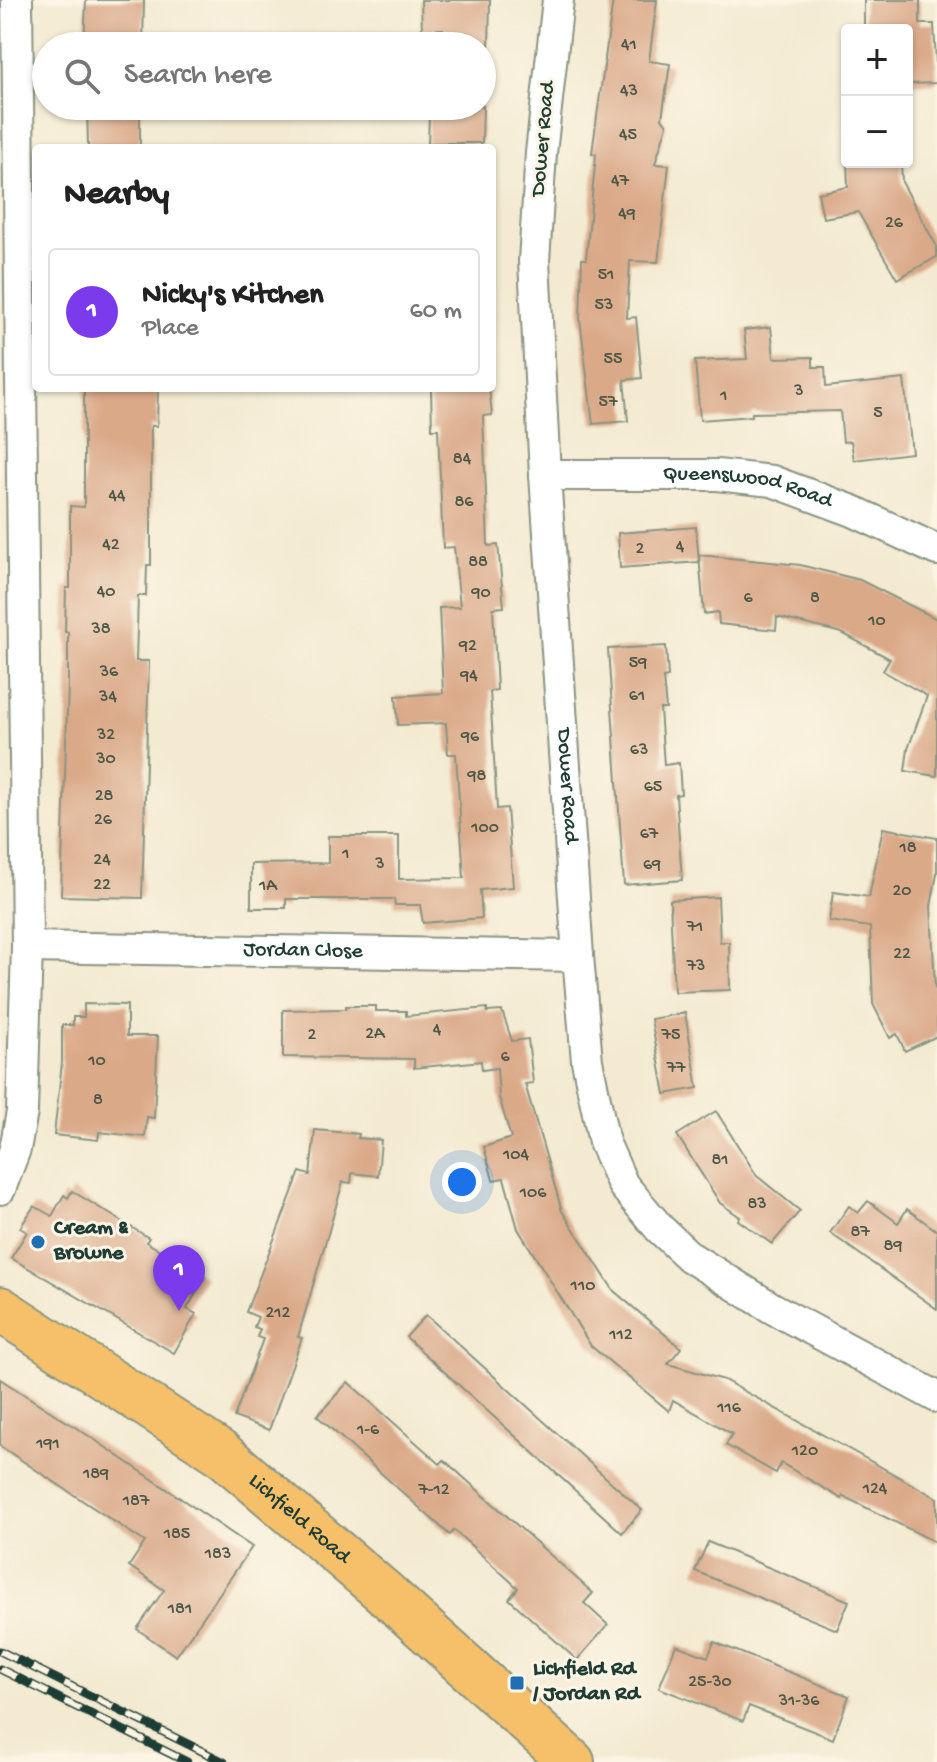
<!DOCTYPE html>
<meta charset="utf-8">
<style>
:root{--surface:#fff;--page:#f6f6f6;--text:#222;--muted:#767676;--line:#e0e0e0;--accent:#7c3aed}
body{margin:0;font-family:"Gochi Hand",sans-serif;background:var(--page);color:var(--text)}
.controls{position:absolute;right:24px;top:24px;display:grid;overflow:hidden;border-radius:8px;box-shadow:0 2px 6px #0004}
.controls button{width:72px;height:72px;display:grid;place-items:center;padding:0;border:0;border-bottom:2px solid var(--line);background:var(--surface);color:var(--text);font:40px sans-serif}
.you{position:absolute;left:462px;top:1182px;width:28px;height:28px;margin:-20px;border:6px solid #fff;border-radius:50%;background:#1a73e8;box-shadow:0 0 0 12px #1a73e833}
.badge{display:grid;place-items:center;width:52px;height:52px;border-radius:50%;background:var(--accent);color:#fff;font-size:26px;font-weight:700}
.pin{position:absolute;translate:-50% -66px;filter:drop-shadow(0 2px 4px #0008)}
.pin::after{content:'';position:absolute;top:42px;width:28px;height:24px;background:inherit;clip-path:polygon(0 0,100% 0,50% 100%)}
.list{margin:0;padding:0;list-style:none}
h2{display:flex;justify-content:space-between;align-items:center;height:104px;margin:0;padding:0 32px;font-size:34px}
h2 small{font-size:26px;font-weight:400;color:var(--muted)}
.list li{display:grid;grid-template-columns:52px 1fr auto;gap:24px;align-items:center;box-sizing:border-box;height:128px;margin:0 16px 16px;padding:0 16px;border:2px solid var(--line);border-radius:8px}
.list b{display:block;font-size:30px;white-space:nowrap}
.list p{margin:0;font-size:26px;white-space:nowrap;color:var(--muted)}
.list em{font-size:26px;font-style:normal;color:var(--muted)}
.icon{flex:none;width:44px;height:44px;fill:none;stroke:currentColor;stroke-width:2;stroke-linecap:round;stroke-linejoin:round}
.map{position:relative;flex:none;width:937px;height:1762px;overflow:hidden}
.search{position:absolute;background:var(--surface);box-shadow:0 2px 6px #0004;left:32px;top:32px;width:464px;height:88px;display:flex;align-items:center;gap:20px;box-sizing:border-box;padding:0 28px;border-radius:44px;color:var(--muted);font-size:30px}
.panel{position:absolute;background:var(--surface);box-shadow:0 2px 6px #0004;left:32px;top:144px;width:464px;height:248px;border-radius:8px}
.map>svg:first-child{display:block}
.building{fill:#daa988}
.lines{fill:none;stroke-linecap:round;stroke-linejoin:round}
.minor-casing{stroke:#899482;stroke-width:34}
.primary-casing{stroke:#899482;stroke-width:48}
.minor{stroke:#fff;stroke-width:30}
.primary{stroke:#f6c06b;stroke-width:44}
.rail-casing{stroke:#1f3d34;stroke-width:9}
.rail{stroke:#fcf5e5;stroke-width:6;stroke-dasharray:18;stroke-linecap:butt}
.poi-dot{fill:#1f6fb2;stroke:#fcf5e5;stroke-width:3}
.labels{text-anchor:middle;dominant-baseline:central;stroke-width:6;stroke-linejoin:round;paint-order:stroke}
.number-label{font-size:18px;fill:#4e5849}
.street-label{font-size:22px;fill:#1f3d34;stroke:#fcf5e5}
.poi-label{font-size:22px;font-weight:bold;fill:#1f3d34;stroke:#fcf5e5;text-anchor:start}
</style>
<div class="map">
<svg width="937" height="1762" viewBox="0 0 937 1762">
<rect width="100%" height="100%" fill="#fcf5e5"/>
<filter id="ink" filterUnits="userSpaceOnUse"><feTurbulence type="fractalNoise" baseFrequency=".0125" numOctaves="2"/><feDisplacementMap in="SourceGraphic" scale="16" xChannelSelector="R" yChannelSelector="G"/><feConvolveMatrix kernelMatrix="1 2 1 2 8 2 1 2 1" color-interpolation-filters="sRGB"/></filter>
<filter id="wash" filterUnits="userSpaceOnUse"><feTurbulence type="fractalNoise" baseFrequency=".006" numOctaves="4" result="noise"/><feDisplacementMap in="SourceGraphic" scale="32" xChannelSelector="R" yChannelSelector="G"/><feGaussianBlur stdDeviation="1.8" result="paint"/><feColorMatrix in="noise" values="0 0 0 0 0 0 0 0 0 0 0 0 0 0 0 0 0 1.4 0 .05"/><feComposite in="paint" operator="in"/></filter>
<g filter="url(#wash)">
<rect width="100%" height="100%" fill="#f3ead1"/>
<g id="blocks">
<g class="building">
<path d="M86 0H144L143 46H84Z"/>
<path d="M421 0H490L489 46H442L443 29 422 30Z"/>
<path d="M613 0H657L649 61 670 64 662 118 667 125 655 164 669 165 658 262 630 261 627 318 636 317 642 378 624 380 628 421 593 424 580 319 582 259H586L596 154 592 153Z"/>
<path d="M864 0H920V24H934L937 83 907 84V30H864Z"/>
<path d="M87 106H140V147L88 148Z"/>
<path d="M442 106H483L482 143H428L429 115H442Z"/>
<path d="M847 162H901L902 182 937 247V257L897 279 858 212 823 218 818 193 848 187Z"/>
<path d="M771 327 774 358 813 357V367H825L826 387 904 379 912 453 854 460 851 441 843 442 840 411 752 413V416L700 420 695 361 747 359 744 330Z"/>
<path d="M84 388H158L157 426H151V565H147L146 596H138L136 661H149L142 898 61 896 68 683V632H65L66 588H70V506L84 507Z"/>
<path d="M431 388H489L492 415 483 416 488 546 498 545 504 607 493 608 497 690 490 691 497 809 507 808 513 887 480 890 482 918 423 923 420 905H395L394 899H286V908H251V864L328 863V836H399V879L464 878 456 754H448L446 723 398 725 396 696 443 693 439 608 460 607 454 547 443 548 438 429H432Z"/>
<path d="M696 527 699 562 620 568 618 533Z"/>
<path d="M699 555 800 565 860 580 937 619V776L905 771 908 749 927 696 883 671 890 659 842 633 777 617 776 630 719 624 718 612 704 614Z"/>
<path d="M666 646 668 677 663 678 666 709H660L664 765 679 763 681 794 676 795 682 880 624 885 608 649Z"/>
<path d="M883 828 937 838V874L931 906 935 988 937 987V1036L905 1051 897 1034 890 1038 873 1004 870 927 829 921 833 892 869 897Z"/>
<path d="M718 897 720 942H729L730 990 674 992 670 900Z"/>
<path d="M84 1004 127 1005V1036H158L154 1118 147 1117 145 1137 99 1132 98 1140 54 1135 62 1062V1025H73V1017H84Z"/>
<path d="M346 1006H376V1011H406V1016L487 1008V1012L502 1011 512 1041 528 1039 533 1083 525 1084 562 1211 614 1291 681 1348 668 1364 724 1380 937 1498V1543L843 1496 842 1499 781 1463 776 1473 726 1445 732 1434 673 1400 669 1411 591 1346 518 1229 504 1178 493 1180 484 1147 511 1138 499 1097 497 1068 482 1070 481 1061 414 1068V1059L283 1057V1010L346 1009Z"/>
<path d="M685 1013 698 1088 665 1094 651 1019Z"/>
<path d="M716 1111 757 1176 800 1211 772 1244 738 1220 740 1217 720 1203 677 1135Z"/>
<path d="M315 1130 359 1134 358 1138 381 1140 378 1176 352 1173 351 1183 343 1182 298 1337 302 1338 269 1430 234 1417 263 1339 257 1337 260 1329 254 1327 258 1317 246 1312 300 1172 310 1175Z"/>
<path d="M72 1191 149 1238 146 1242 205 1277 187 1309 196 1314 174 1353 11 1258 27 1232 20 1228 34 1206 52 1216 64 1195 68 1198Z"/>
<path d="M868 1201 898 1223 907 1209 937 1231V1309L830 1233 849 1206 858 1213Z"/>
<path d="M426 1315 642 1510 622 1533 406 1337Z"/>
<path d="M0 1379 92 1438 252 1547 176 1656 137 1629 164 1590 129 1566 145 1542 0 1446Z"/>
<path d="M348 1382 440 1464 444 1460 593 1593 584 1603 608 1625 577 1660 509 1599 518 1588 454 1530 450 1535 317 1416Z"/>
<path d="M708 1542 849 1601 837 1630 695 1571Z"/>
<path d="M714 1642 849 1696 833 1739 749 1706 743 1721 659 1688 676 1645 708 1657Z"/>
</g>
</g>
</g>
<g filter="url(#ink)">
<use href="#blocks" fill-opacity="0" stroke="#899482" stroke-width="2"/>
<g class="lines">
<defs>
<g id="minor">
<path id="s1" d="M558 0 541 153 534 261 545 475 578 956 587 1061 604 1142 623 1185 660 1229 690 1257 772 1308 937 1397"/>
<path id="s2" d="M545 475H717L772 481 853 511 937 550"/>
<path id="s3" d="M27 947 578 956"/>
<path d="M0 1189 15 1149 22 1112 27 947 17 0"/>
</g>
<g id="primary">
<path id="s4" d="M0 1309 221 1453 386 1594 572 1762"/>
</g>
</defs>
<use href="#minor" class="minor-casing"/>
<use href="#primary" class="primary-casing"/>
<use href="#minor" class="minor"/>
<use href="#primary" class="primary"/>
<defs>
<g id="rail">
<path d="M0 1651 224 1762"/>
<path d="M0 1669 187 1762"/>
</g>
</defs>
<use href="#rail" class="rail-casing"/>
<use href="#rail" class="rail"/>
</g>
</g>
<g class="poi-dot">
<circle cx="38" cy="1242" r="8"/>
<rect x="509" y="1675" width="16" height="16" rx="4"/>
</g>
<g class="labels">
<g class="number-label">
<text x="629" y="45">41</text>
<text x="629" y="91">43</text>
<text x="628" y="135">45</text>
<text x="620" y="181">47</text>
<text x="627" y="214">49</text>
<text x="894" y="223">26</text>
<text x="606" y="275">51</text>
<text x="604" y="305">53</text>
<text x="613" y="359">55</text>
<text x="799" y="391">3</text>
<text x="724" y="396">1</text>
<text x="608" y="402">57</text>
<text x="878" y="413">5</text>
<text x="462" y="459">84</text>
<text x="117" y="496">44</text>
<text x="464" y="502">86</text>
<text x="111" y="545">42</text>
<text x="680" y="547">4</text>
<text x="640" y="549">2</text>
<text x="478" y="562">88</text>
<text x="106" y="592">40</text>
<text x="481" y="593">90</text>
<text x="748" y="598">6</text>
<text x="815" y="598">8</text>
<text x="877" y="621">10</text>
<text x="101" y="629">38</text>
<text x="468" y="646">92</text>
<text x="638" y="663">59</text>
<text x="109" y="672">36</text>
<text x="469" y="676">94</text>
<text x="637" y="696">61</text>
<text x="108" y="697">34</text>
<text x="106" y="735">32</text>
<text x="470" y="737">96</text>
<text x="639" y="750">63</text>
<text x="106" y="759">30</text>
<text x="477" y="776">98</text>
<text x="653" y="787">65</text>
<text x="104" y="796">28</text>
<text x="103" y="820">26</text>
<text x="485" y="828">100</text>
<text x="649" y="834">67</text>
<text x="908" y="848">18</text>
<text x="346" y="854">1</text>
<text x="102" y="860">24</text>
<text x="380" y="864">3</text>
<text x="652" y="865">69</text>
<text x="102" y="885">22</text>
<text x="268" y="886">1A</text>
<text x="902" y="891">20</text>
<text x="695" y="927">71</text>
<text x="902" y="954">22</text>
<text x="696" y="966">73</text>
<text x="437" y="1030">4</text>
<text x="375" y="1034">2A</text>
<text x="312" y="1035">2</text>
<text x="671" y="1035">75</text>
<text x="505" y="1057">6</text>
<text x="97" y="1061">10</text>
<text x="676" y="1068">77</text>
<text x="98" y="1100">8</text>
<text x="516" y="1155">104</text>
<text x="720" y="1160">81</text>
<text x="533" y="1193">106</text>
<text x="757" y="1204">83</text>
<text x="860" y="1232">87</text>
<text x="893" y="1246">89</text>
<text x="583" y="1286">110</text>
<text x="278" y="1313">212</text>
<text x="621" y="1335">112</text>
<text x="729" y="1408">116</text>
<text x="368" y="1430">1-6</text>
<text x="48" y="1444">191</text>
<text x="805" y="1451">120</text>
<text x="96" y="1474">189</text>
<text x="875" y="1489">124</text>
<text x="434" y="1490">7-12</text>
<text x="136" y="1501">187</text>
<text x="177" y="1534">185</text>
<text x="218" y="1554">183</text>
<text x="180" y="1609">181</text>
<text x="710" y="1682">25-30</text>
<text x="799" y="1701">31-36</text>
</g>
<g class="street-label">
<text transform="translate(544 139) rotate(-85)">Dower Road</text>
<text stroke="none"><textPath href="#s2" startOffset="204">Queenswood Road</textPath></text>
<text stroke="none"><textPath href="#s1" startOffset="788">Dower Road</textPath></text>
<text stroke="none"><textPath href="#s3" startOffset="276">Jordan Close</textPath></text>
<text stroke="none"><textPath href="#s4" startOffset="366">Lichfield Road</textPath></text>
</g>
<g class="poi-label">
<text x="54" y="1229">Cream &amp;<tspan x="54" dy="25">Browne</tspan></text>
<text x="533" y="1670">Lichfield Rd<tspan x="533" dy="25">/ Jordan Rd</tspan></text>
</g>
</g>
</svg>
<div class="controls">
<button>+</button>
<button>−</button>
</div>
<div class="you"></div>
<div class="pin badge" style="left:179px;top:1311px">1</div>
<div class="search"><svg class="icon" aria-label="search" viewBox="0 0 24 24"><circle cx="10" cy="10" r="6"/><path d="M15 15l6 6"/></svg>Search here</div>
<section class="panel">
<h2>Nearby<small></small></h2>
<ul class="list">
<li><span class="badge">1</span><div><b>Nicky's Kitchen</b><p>Place</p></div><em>60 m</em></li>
</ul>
</section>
</div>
